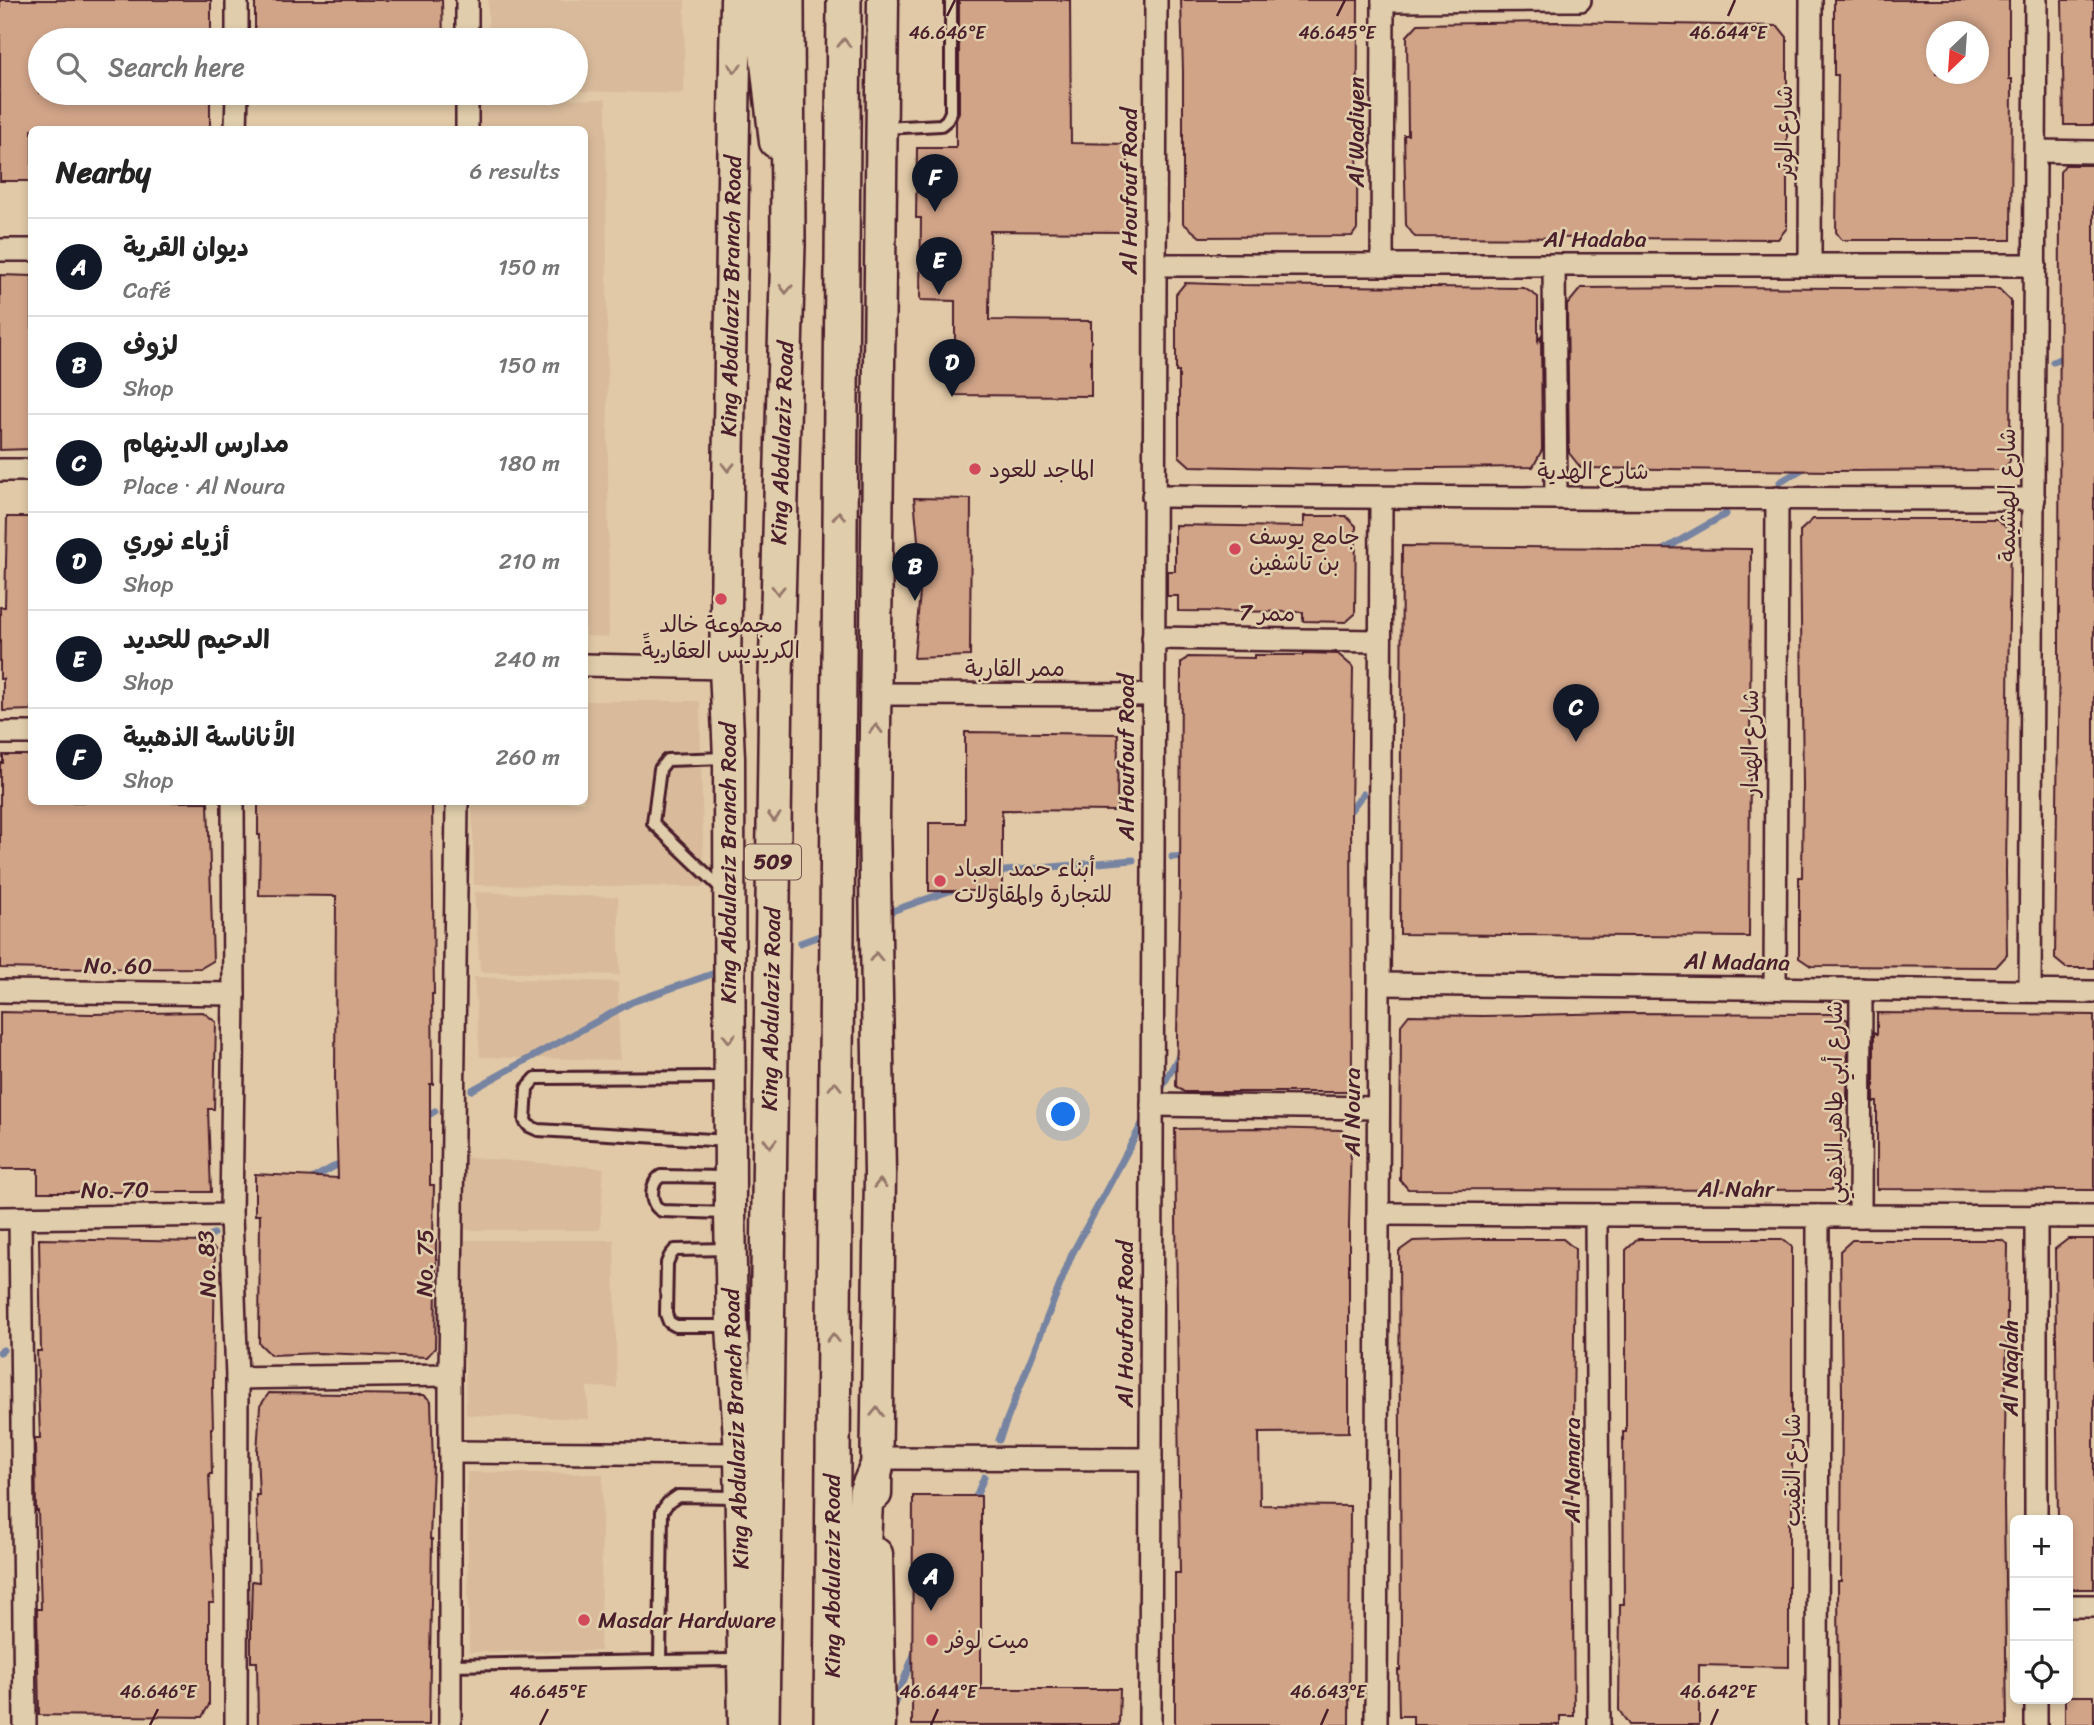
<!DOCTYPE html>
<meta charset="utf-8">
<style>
:root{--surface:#fff;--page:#f2f2f2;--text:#222;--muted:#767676;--line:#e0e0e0;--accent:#111827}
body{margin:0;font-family:Sriracha,"Playpen Sans Arabic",sans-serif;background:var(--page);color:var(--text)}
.controls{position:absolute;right:21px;bottom:21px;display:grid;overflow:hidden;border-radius:10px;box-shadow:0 4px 10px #0003}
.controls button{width:63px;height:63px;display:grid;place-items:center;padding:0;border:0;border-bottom:2px solid var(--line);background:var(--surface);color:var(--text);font:35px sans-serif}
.compass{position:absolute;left:1926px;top:21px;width:63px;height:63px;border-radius:50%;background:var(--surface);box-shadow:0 4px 10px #0003;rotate:205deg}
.you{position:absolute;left:1064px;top:1115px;width:24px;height:24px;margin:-18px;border:5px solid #fff;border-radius:50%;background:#1a73e8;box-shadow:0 0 0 10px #1a73e833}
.badge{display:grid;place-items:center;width:46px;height:46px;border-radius:50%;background:var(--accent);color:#fff;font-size:23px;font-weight:700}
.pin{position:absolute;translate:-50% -58px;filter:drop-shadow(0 2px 4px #0008)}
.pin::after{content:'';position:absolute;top:37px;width:24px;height:21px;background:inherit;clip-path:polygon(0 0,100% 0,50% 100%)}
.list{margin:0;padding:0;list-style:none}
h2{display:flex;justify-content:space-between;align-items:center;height:91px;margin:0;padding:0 28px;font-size:30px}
h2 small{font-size:23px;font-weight:400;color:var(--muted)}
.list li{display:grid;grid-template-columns:46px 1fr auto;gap:21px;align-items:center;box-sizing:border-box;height:98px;padding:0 28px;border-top:2px solid var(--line)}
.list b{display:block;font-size:26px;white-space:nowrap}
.list p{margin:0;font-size:23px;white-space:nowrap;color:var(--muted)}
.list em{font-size:23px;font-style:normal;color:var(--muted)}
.icon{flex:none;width:38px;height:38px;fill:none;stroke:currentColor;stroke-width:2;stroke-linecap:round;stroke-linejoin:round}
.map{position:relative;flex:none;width:2094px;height:1725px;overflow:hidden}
.search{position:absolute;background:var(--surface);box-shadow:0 4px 10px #0003;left:28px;top:28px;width:560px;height:77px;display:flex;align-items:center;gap:18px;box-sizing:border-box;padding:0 24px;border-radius:38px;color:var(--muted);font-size:26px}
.panel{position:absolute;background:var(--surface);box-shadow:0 4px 10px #0003;left:28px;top:126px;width:560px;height:679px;border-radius:10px}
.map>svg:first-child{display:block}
.built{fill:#d9bb9c}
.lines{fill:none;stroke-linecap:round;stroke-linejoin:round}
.stream{stroke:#7684a2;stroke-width:7}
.building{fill:#d1a488;stroke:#4a1f2b;stroke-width:2;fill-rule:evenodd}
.service-casing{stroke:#4a1f2b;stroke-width:16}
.minor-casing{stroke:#4a1f2b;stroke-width:26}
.secondary-casing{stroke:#4a1f2b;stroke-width:35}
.primary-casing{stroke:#4a1f2b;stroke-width:38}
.service{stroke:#e0cdab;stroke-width:10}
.minor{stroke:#e0cdab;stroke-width:21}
.secondary{stroke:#e0cdab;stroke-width:30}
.primary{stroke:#e0cdab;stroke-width:33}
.oneway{stroke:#95766b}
.ticks{fill:none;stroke:#4a1f2b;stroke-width:2.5}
.poi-dot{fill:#d1495b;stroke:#e0cdab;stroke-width:2.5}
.labels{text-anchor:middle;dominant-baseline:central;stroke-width:5;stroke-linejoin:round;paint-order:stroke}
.shield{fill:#e0cdab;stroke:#775351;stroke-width:2}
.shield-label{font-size:21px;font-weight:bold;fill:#4a1f2b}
.street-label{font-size:23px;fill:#4a1f2b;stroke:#e0cdab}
.poi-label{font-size:23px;fill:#4a1f2b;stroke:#e0cdab;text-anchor:start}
.ticks-label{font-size:18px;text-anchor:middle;fill:#4a1f2b;stroke:#e0cdab;stroke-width:5;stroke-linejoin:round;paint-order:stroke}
</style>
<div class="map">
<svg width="2094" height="1725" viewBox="0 0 2094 1725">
<rect width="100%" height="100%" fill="#e1c9a7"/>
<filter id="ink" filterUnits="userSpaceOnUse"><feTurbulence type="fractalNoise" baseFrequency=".0143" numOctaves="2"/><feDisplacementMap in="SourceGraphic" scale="14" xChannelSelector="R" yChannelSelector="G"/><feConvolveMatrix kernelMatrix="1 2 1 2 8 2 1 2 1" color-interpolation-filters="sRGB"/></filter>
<g filter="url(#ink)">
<g class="built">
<path d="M488 0H685L684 94 576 91V40H488Z"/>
<path d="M606 99 609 637 585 636 584 130 477 129V100Z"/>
<path d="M585 701H700L704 887 474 885 472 802H584Z"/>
<path d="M474 892 618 897 620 975 480 972Z"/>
<path d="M474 977 618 982 620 1060 480 1057Z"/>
<path d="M465 1157 604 1168 600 1230H465Z"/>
<path d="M463 1240H614L617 1388 587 1387 589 1419 466 1415Z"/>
<path d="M467 1472 603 1474 600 1651 469 1652Z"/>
</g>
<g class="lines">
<g class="stream">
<path d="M2053 362 2068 355"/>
<path d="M1780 482 1806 467"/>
<path d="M1658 553 1726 514"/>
<path d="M1347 815 1363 794"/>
<path d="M1172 857 1188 856"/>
<path d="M996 875 1005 871 1133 860"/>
<path d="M889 912 958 888"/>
<path d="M800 943 822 935"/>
<path d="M1162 1087 1180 1054"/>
<path d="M472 1090 632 1002 715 973"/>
<path d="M422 1119 435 1111"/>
<path d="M308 1181 344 1161"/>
<path d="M190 1247 213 1234"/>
<path d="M0 1352 3 1350"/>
<path d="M999 1440 1072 1254 1142 1124"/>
<path d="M973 1504 984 1477"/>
<path d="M891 1712 915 1652"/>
</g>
</g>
<g class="building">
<path d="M0 0H211V40H40V93H210V130H32V181H0Z"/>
<path d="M255 0H442L443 40 338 38V40L255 39Z"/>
<path d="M959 0H1070L1071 143 1128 144 1127 232 990 231 989 320 1091 321V396L955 395V301L920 300 921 218H916L917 148H956V120L959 112Z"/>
<path d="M1181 0H1358L1357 229 1352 236 1200 237 1183 223V71Z"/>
<path d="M1834 0H2009V79H2012L2011 240H1842L1836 232 1838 75H1834ZM1936 32H1978V74H1936Z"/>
<path d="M2062 0H2094V125H2064Z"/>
<path d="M1558 22 1778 26 1787 37V228L1778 239 1415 237 1406 225 1404 135H1408L1407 36 1418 24Z"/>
<path d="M2065 165H2094V968H2066L2055 959 2059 652 2060 172Z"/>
<path d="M0 275 32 276V449L0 450Z"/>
<path d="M1185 283 1243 285 1524 288 1538 297V341L1541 336 1542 450 1533 467 1325 469 1190 466 1179 456V372H1176V294Z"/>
<path d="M1715 287 1999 289 2011 301 2010 461 2003 470 1834 471 1581 468 1569 453 1567 305 1581 288Z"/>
<path d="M914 498 971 499 970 656 914 658 920 592V561Z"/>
<path d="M1304 516H1346L1356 526 1355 614 1346 622 1303 621V612L1178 611V596H1167V571H1175V525L1304 527Z"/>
<path d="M7 517H32V710L3 711V679H0V607H5Z"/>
<path d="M1813 519H1997L2010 531 2006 872 2007 955 1996 967 1811 966 1799 958V877H1802L1803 786 1800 531Z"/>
<path d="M1402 546 1751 549 1749 937 1400 934Z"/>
<path d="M1303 653 1338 654 1353 667 1351 814 1352 1082 1345 1092H1184L1176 1086 1180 882 1181 663 1188 657 1254 658V655H1303Z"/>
<path d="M965 732 1118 734 1117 811 1002 810V891H929V823H965Z"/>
<path d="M3 755H32V802H208L213 961 201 968 50 969 0 968V763H3Z"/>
<path d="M258 802H432L434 994H432L433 1084H430V1185H434L433 1240H436V1286L435 1348 427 1357 320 1353 271 1355 259 1343 260 1215H255V1174L338 1178 335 1080 336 896 259 895 260 835H258Z"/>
<path d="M0 1012 92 1014 203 1012 216 1022 214 1109H208L211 1192H38V1169H0Z"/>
<path d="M1620 1013 1835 1014 1848 1020 1847 1102H1841V1178L1831 1190 1408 1189 1400 1180 1401 1025 1409 1015 1483 1016Z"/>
<path d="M1877 1013 2094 1015V1190L1877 1189V1102H1874V1032L1877 1034Z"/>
<path d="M1260 1128 1341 1130 1351 1137 1349 1225V1432L1259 1433 1260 1505 1350 1506 1349 1725H1175V1573H1180L1175 1129Z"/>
<path d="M39 1239 202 1242 215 1249 213 1388H212L213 1428H211L212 1474H209L214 1603H209V1705L202 1717 39 1715 37 1609H41L38 1511H36L35 1438H40L37 1351H41Z"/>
<path d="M1478 1239H1563L1575 1249 1572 1500 1574 1716H1560V1725H1413V1716H1399L1398 1670H1400L1401 1634 1399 1251 1413 1241Z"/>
<path d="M1638 1239H1782L1792 1247V1522H1789V1667L1699 1665V1725H1629L1619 1710 1620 1604H1624L1623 1432H1626V1250Z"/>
<path d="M2068 1239H2094V1589H2068V1520H2058L2055 1249Z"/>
<path d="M1852 1240H2001L2008 1244 2004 1503 2007 1725H1839L1838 1581H1841L1842 1394 1840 1251Z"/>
<path d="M269 1393 424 1395 431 1401 433 1465 430 1539H432L429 1725H258L257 1662H251V1618L252 1581 259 1582 256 1495H259L257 1452 260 1406Z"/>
<path d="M913 1496H981V1689H1120L1119 1725H912Z"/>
<path d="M2068 1696H2094V1725H2065V1699H2068Z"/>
</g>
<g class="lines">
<defs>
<g id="service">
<path d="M883 128 941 125 947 120 951 112V0"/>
<path d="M723 890 653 823 660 769 667 760 726 758"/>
<path d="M727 1077 536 1078 527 1088 525 1121 529 1126 538 1130 729 1141"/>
<path d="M726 1177 661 1176C649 1184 649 1205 662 1211L727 1213"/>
<path d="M729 1249 675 1250 670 1256 667 1263 666 1314 669 1322 676 1326H729"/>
<path d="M731 1660 660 1661 662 1511 668 1503 678 1496 733 1497"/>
<path d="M451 1665 660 1661"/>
</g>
<g id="minor">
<path d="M1383 1 1580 0"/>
<path d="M237 40V0"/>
<path d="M467 40V0"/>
<path d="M236 130 237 93"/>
<path d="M467 130V93"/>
<path d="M2036 151 2094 152"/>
<path d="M0 250H32"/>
<path d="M1156 265H2035"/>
<path d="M1382 265 1383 0"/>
<path d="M1554 265 1556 497"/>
<path d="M1810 265 1811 0"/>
<path d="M0 470H32"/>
<path d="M1153 496C1447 499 1740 498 2034 499"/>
<path d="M1153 638 1380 641"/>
<path d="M584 665 725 668"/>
<path d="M876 694 1153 695"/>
<path d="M0 733H32"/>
<path d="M233 802 234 994 231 1215 237 1378 236 1725"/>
<path d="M1379 984 2094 992"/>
<path d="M1775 988 1777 498"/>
<path d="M0 991 234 994"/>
<path d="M2030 991 2036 0"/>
<path d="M1152 1105 1378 1108"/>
<path d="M1378 1214 2094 1217"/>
<path d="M1596 1215 1599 1725"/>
<path d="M1860 1216 1861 989"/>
<path d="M2036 1216V1520"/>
<path d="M0 1218 231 1215"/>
<path d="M20 1218 25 1725"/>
<path d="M237 1378 450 1375"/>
<path d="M451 1452 740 1454"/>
<path d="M876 1458 1151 1459"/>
<path d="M2068 1606H2094"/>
<path d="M450 1725V1375L457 802"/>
<path d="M1150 1725 1156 0"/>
<path d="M1376 1725 1381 498"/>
<path d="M1817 1725 1818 1216"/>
<path d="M2036 1725V1699"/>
</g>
<g id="secondary">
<path d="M736 0 725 668 729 758 730 1213 732 1326 740 1454 744 1725"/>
<path d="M759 0 775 142"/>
<path d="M876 1494 880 1173 874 819 883 0"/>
<path d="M877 1554 880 1725"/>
</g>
<g id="primary">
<path d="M762 1725 776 677 788 245 787 0"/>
<path d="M831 1725 844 0"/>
<path d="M855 1725 866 1492 876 1469"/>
</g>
</defs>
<use href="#service" class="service-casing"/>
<use href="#minor" class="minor-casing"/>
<use href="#secondary" class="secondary-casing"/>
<use href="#primary" class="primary-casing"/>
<use href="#service" class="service"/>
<use href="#minor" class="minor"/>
<use href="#secondary" class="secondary"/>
<use href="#primary" class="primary"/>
</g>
<defs><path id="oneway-chevron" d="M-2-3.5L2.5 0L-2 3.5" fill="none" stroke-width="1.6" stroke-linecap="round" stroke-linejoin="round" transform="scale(1.75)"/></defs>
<g class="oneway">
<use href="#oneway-chevron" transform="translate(844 43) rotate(-89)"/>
<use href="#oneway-chevron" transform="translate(735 68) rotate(91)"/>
<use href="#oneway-chevron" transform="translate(786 289) rotate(92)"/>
<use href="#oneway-chevron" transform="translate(728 467) rotate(91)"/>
<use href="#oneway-chevron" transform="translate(839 516) rotate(-90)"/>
<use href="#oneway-chevron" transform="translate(778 590) rotate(92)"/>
<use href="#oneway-chevron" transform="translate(876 729) rotate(-89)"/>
<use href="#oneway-chevron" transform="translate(774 817) rotate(91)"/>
<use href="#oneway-chevron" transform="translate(876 957) rotate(-91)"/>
<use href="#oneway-chevron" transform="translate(729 1038) rotate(90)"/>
<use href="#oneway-chevron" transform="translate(835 1086) rotate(-90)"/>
<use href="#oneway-chevron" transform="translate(770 1143) rotate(91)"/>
<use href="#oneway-chevron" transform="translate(880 1184) rotate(-89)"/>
<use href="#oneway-chevron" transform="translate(833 1338) rotate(-90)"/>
<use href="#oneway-chevron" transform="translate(877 1412) rotate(-89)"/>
</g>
</g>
<path class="ticks" d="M947 16 955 0M1337 16 1345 0M1728 16 1735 0M150 1725 158 1709M540 1725 548 1709M931 1725 938 1709M1321 1725 1328 1709M1711 1725 1718 1709"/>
<g class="poi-dot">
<circle cx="975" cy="469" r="7"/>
<circle cx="1235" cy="549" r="7"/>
<circle cx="721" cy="599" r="7"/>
<circle cx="940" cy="881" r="7"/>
<circle cx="584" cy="1620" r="7"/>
<circle cx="932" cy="1640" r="7"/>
</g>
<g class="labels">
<rect class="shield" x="745" y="844.5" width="56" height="35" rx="5"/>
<g class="shield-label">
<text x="773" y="862">509</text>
</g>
<g class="street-label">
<text transform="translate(1356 132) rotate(-90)">Al Wadiyen</text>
<text transform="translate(1784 132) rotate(-90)">شارع الوتر</text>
<text transform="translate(1129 191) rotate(-90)">Al Houfouf Road</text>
<text x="1595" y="239">Al Hadaba</text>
<text transform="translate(731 296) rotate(-89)">King Abdulaziz Branch Road</text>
<text transform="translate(782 443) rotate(-88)">King Abdulaziz Road</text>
<text x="1593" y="471">شارع الهدية</text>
<text transform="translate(2007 495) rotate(-90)">شارع الهشيمة</text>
<text transform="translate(1267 613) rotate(1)">ممر 7</text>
<text x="1015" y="668">ممر القاربة</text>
<text transform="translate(1750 743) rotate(-90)">شارع الهدار</text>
<text transform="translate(1126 757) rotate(-90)">Al Houfouf Road</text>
<text transform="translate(728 863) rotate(-90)">King Abdulaziz Branch Road</text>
<text transform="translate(1737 962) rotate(1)">Al Madana</text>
<text transform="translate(118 966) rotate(1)">No. 60</text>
<text transform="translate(771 1009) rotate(-89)">King Abdulaziz Road</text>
<text transform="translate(1834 1102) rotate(-90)">شارع أبي طاهر الذهبي</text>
<text transform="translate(1352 1112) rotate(-90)">Al Noura</text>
<text x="1736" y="1189">Al Nahr</text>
<text transform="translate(115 1190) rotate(-1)">No. 70</text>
<text transform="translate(425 1263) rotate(-89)">No. 75</text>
<text transform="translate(207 1264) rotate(-92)">No. 83</text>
<text transform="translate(1125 1324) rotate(-90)">Al Houfouf Road</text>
<text transform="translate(2010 1368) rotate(-90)">Al Naqlah</text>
<text transform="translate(736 1429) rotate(-92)">King Abdulaziz Branch Road</text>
<text transform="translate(1572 1470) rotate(-90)">Al Namara</text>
<text transform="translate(1792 1470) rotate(-90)">شارع النقيب</text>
<text transform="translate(832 1576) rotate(-90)">King Abdulaziz Road</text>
</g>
<g class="poi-label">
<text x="989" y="469">الماجد للعود</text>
<text x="1249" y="536">جامع يوسف<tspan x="1249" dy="26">بن تاشفين</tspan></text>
<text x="721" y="624" text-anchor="middle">مجموعة خالد<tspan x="721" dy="26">الكريديس العقاريةً</tspan></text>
<text x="954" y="868">أبناء حمد العباد<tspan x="954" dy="26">للتجارة والمقاولات</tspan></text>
<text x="598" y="1620">Masdar Hardware</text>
<text x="946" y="1640">ميت لوفر</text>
</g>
</g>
<g class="ticks-label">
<text x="1337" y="39">46.645°E</text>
<text x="947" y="39">46.646°E</text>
<text x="1728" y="39">46.644°E</text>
<text x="158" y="1698">46.646°E</text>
<text x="548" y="1698">46.645°E</text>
<text x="938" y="1698">46.644°E</text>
<text x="1328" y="1698">46.643°E</text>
<text x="1718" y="1698">46.642°E</text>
</g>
</svg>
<div class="controls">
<button>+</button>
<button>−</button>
<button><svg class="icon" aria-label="locate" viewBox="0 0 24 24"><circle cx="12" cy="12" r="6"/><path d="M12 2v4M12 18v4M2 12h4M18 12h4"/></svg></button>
</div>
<svg class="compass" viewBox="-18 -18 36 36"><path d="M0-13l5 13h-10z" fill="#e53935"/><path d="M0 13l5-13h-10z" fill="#767676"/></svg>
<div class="you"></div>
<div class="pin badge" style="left:931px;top:1611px">A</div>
<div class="pin badge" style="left:915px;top:601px">B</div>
<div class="pin badge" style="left:1576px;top:742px">C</div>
<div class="pin badge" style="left:952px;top:397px">D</div>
<div class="pin badge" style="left:939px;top:295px">E</div>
<div class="pin badge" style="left:935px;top:212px">F</div>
<div class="search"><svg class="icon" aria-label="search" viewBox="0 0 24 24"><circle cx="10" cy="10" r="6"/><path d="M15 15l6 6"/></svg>Search here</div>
<section class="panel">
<h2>Nearby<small>6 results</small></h2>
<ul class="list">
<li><span class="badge">A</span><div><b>ديوان القرية</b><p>Café</p></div><em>150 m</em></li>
<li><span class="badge">B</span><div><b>لزوف</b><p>Shop</p></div><em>150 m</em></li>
<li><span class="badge">C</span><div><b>مدارس الدينهام</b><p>Place · Al Noura</p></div><em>180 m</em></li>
<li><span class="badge">D</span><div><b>أزياء نوري</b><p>Shop</p></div><em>210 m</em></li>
<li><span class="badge">E</span><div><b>الدحيم للحديد</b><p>Shop</p></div><em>240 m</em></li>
<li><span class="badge">F</span><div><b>الأناناسة الذهبية</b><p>Shop</p></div><em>260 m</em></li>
</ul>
</section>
</div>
